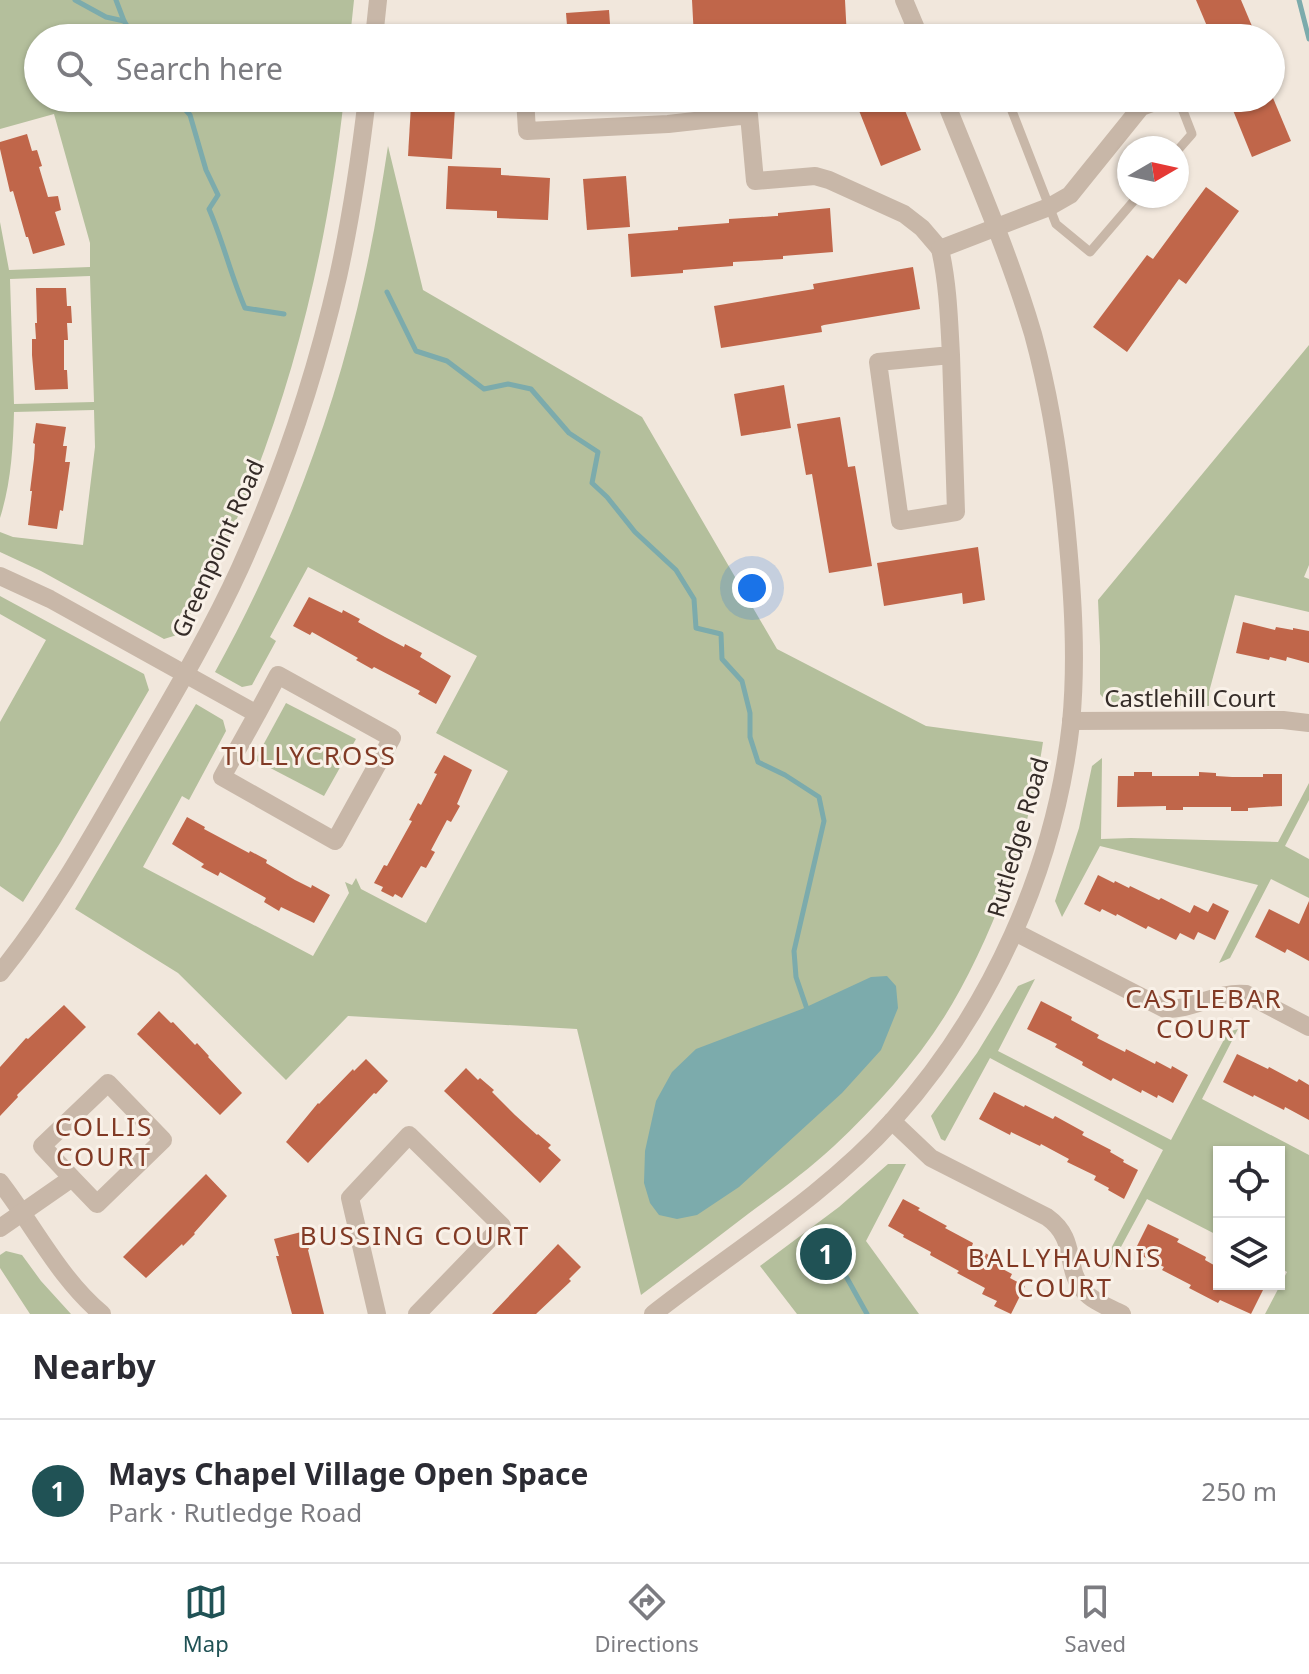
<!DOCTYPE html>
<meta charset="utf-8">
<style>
:root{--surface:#fff;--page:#f2f2f3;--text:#2b2b33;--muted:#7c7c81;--line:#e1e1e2;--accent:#205255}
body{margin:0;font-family:"Noto Sans",sans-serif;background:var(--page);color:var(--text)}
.controls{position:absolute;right:24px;bottom:24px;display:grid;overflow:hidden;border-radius:0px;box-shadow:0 2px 6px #0004}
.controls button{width:72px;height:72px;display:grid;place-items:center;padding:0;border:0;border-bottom:2px solid var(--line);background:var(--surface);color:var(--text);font:40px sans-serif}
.compass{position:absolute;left:1117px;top:136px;width:72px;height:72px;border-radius:50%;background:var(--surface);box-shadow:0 2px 6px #0004;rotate:81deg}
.you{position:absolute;left:752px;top:588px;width:28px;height:28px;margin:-20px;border:6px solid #fff;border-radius:50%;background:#1a73e8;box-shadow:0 0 0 12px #1a73e833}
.badge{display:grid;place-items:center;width:52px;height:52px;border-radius:50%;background:var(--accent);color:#fff;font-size:26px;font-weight:700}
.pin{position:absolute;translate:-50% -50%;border:4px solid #fff;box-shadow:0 2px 8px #0006}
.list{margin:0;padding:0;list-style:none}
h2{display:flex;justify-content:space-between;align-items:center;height:104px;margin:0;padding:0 32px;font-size:34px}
h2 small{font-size:26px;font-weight:400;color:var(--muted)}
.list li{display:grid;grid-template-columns:52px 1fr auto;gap:24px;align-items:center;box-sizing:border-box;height:144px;padding:0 32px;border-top:2px solid var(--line)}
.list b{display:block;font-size:30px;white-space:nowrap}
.list p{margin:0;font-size:26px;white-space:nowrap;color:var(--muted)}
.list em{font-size:26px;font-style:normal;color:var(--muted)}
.icon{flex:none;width:44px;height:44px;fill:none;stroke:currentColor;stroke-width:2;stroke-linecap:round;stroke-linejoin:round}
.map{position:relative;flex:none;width:1309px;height:1314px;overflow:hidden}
.search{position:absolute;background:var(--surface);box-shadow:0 2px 6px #0004;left:24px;right:24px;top:24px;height:88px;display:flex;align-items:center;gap:20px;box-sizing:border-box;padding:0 28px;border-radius:44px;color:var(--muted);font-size:30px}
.sheet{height:248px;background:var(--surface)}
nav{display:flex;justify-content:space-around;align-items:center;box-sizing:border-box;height:112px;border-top:2px solid var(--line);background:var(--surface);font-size:22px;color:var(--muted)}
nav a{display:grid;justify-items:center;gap:4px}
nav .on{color:var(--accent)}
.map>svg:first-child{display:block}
.green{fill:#b4bf9c;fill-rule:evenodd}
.water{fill:#7cabac}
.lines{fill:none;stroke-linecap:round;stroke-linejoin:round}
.stream{stroke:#7cabac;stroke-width:5}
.building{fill:#c0664a}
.lane{stroke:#c8b7a8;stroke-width:9}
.street{stroke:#c8b7a8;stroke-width:18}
.labels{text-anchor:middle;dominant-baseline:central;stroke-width:6;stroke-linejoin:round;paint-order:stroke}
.street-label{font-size:24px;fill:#352c28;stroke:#f9f1e8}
.neighbourhood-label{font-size:26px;letter-spacing:2px;fill:#813a25;stroke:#f9f1e8}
</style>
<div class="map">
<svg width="1309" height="1314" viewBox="0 0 1309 1314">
<rect width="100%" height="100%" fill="#f1e7dc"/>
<g class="green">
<path d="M0 0H354L350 38H38V98H344C329 235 298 370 246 498 226 545 203 589 180 634L164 639 41 571 0 552V532L13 537 83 545 95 447 94 410 14 412C13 449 11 483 0 518V222L9 270 90 267V243L54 114 0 129ZM90 276 94 402 14 404 10 279Z"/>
<path d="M388 146 423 290 642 417 777 649 926 726 1043 742C1030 828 1002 913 960 990 929 1048 882 1101 834 1146 807 1171 778 1192 748 1214 713 1241 677 1268 641 1295L577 1029 348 1016 286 1080 178 973 75 909 196 704 223 720 226 731 189 800 182 796 143 867 313 956 349 893 345 882 352 885 356 878 361 889 426 923 508 771 436 733 477 656 308 567 270 637 276 641 252 685 242 687 215 672C283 549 334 416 364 279 374 235 381 191 388 146Z"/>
<path d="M1309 345V565L1304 577 1309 579V612L1235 595 1209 692V706L1109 705 1100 694V646L1098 600Z"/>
<path d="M0 596 144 674 149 690 60 843 23 902 0 886V722L46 640 0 614Z"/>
<path d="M286 703 356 739 324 796 255 760Z"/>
<path d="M1102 758 1101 839 1131 838 1278 842 1309 783V800L1285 846 1309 859V898L1271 879 1230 958 1219 963 1258 885 1100 846 1062 917 1055 901 1079 828 1092 766Z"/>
<path d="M1035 979 998 1051 1171 1140 1228 1032 1238 1029 1202 1099 1309 1155V1314H1265L1287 1272 1279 1267V1152H1219V1236L1147 1199 1109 1269 1106 1258 1163 1150 990 1058 945 1141 941 1139 931 1116 977 1053 1018 986Z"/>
<path d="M888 1164H906L866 1241 919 1314H797L760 1266 839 1207Z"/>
<path d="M6 1251 22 1255 41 1281 71 1314H30L0 1268V1255Z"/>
</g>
<path class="water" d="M887 976 896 986 898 1008 881 1050 842 1093 739 1187 697 1215 677 1219 659 1215 650 1203 644 1183 645 1151 656 1101 672 1072 696 1049 802 1009 871 977Z"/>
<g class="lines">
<g class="stream">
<path d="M75 0 106 17 124 21"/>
<path d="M116 0 124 21 135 38"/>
<path d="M1299 0 1309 39"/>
<path d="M175 98 190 115 206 170 218 195 209 209C223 241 231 276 245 308L284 314"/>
<path d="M387 292 416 351 447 361 484 389 508 384 531 389 569 433 598 452 592 483 607 497 635 532 676 570 694 599 696 628 721 634 722 659 742 681 750 713V737L758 762 785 775 819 797 824 821 794 951 796 977 807 1009"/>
<path d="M833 1253 867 1314"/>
</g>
</g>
<g class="building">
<path d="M692 0H845L847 38H796L795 35 755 38H694Z"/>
<path d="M1196 0H1241L1257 38H1212Z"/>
<path d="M609 10 611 38H568L566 13Z"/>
<path d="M854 98H900L921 150 881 166Z"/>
<path d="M1228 98H1273L1291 141 1252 157Z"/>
<path d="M411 105 455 107 452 159 408 156Z"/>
<path d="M27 134 32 151 37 150 42 166 39 167 48 197 58 196 61 210 55 212 65 245 33 254 28 237H26L13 191 10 192 0 149V142Z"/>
<path d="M448 166 501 168V175L550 178 548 220 497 218V211L446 209Z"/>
<path d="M626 176 630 227 587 230 583 179Z"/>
<path d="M1206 187 1239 211 1186 284 1179 279 1127 352 1093 327 1147 255 1153 259Z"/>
<path d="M830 208 833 252 783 256V259L733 262V266L683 270V273L631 277 628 234 678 230V227L729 223V219L776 216H778V213Z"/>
<path d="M913 267 920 309 824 325 821 326 822 332 721 348 714 306 814 289 813 284Z"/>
<path d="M36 288H66L67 306H71L72 323H67L68 340H64V370H67L68 389 35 390 32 355V339H36L35 323H37Z"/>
<path d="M784 385 791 428 741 436 734 394Z"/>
<path d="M840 417 848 467 855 466 872 566 829 573 812 474 806 475 797 424Z"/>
<path d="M36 423 66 427 63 446H67L65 462H70L63 511 60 510 57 529 28 525 32 491H30L34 459 35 444 33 443Z"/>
<path d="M978 547 985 600 963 604 962 593 884 606 877 563Z"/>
<path d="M309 597 342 613 343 610 360 619 358 622 385 637 404 647 405 644 422 653 420 657 451 676 436 704 418 694 420 691 374 667 372 669 356 660 358 658 312 632 310 635 293 626Z"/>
<path d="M1243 622 1275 630 1276 627 1293 630V628L1309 631V663L1287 657 1286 661 1270 657 1269 660 1236 653Z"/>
<path d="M444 755 472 770 457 804 460 806 451 822 447 820 431 850 435 852 426 868 421 866 402 898 395 894 393 897 381 891 383 887 374 883 384 865 387 866 412 821 409 820 418 803 421 805 437 774 434 773Z"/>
<path d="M1134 772H1152V776H1199V772L1216 773V776L1232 777H1263V774H1282V806L1248 808V811H1231V807H1183V810H1166V806L1117 807 1118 776H1134Z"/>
<path d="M187 817 205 827 204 829 249 853 250 851 267 860 266 863 295 880 311 888 312 885 330 895 314 923 281 907 279 911 264 902 266 898 250 889 220 872 218 876 201 867 204 864 172 844Z"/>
<path d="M1098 875 1114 883 1115 881 1129 888 1130 886 1159 900 1161 898 1190 913 1194 905 1208 912 1213 903 1229 911 1215 940 1198 932 1194 940 1180 933 1176 940 1148 926 1146 929 1117 914 1116 916 1102 909 1100 912 1084 904Z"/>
<path d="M1309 901V961L1287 949 1285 953 1255 937 1269 909 1299 924Z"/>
<path d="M1041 1001 1072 1017 1071 1020 1099 1035 1097 1038 1125 1052 1126 1049 1155 1064 1156 1061 1171 1069 1172 1066 1188 1075 1173 1103 1158 1095 1157 1098 1142 1090 1141 1093 1113 1078 1111 1081 1082 1065 1083 1062 1055 1047 1057 1044 1027 1029Z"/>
<path d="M64 1005 86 1027 17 1095 18 1097 0 1116V1067L26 1038 28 1039Z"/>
<path d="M159 1011 171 1023 173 1022 195 1045 197 1043 209 1056 208 1057 242 1093 220 1115 137 1034Z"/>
<path d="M1237 1054 1268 1069 1269 1067 1297 1082 1299 1079 1309 1085V1120L1285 1107 1284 1110 1254 1095 1253 1097 1223 1082Z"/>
<path d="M366 1059 388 1081 376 1094 374 1093 308 1163 286 1142 318 1103 319 1104 353 1069 354 1071Z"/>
<path d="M466 1068 478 1080 480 1078 494 1090 492 1092 515 1115 537 1135 538 1134 551 1145 548 1148 561 1160 540 1183 444 1091Z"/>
<path d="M994 1092 1024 1107 1025 1105 1053 1119 1055 1116 1084 1132 1082 1135 1111 1150 1110 1152 1124 1160 1123 1162 1138 1170 1124 1199 1108 1190 1109 1188 1094 1180 1096 1176 1067 1162 1069 1159 1041 1144 1040 1146 1011 1132 1010 1135 979 1119Z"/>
<path d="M206 1174 227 1196 194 1233 195 1234 183 1246 182 1244 146 1278 123 1257Z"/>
<path d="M903 1199 920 1208 918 1210 947 1226 945 1228 973 1243 972 1246 1000 1261 997 1266 1012 1274 1010 1278 1025 1286 1011 1314 994 1306 997 1301 982 1294 985 1288 957 1273 959 1271 930 1255 931 1252 903 1237 904 1235 888 1226Z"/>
<path d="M1148 1224 1179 1239 1177 1242 1206 1257 1205 1260 1219 1268V1284H1266L1251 1314 1220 1300 1218 1303 1189 1288 1191 1285 1162 1270 1164 1267 1134 1252Z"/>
<path d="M305 1231 309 1249 308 1250 324 1314H292L276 1256H279L274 1239Z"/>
<path d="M558 1244 581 1267 569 1279 571 1281 536 1314H492Z"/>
</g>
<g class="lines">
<g class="lane">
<path d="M1007 98 1056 224 1090 252 1138 196"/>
<path d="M1177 151 1192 134 1178 98"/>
</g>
<g class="street">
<path d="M904 0 920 38"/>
<path d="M374 38 378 0"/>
<path d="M525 98 527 131 668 124 749 115 755 181 815 176 829 180 904 214 922 228 940 249"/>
<path d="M951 355 956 512 900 521 878 362 951 355C949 319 948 284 940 249L1049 207 1070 195 1141 107 1166 98"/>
<path d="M0 576 50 599 257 714 222 777 335 841 392 738 278 675 257 714"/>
<path d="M1071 721 1283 720 1309 723"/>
<path d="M1015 932 1165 1009C1193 1010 1217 991 1246 994L1309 1027"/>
<path d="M0 973C51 910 90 840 130 770 168 704 208 638 240 568 282 475 315 377 338 277 351 218 360 158 367 98"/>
<path d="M892 1121 931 1158 1047 1217C1078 1239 1064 1267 1083 1290 1093 1302 1109 1307 1122 1314"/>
<path d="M0 1182C34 1226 59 1278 102 1314"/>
<path d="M0 1228 72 1178 97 1204 163 1140 108 1083 42 1146 72 1178"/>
<path d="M377 1314 350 1198 409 1135 502 1226 417 1314"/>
<path d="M653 1314C733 1251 824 1197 893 1120 990 1012 1055 869 1071 723 1077 661 1073 597 1067 534 1061 467 1051 400 1033 334 1009 253 975 176 944 98"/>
</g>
</g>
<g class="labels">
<g class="street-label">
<text transform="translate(217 548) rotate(-66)">Greenpoint Road</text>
<text x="1190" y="697">Castlehill Court</text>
<text transform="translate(1017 837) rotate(-74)">Rutledge Road</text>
</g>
<g class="neighbourhood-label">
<text x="309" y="755">TULLYCROSS</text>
<text x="1204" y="998">CASTLEBAR<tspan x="1204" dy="30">COURT</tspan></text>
<text x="104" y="1126">COLLIS<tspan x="104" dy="30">COURT</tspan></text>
<text x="415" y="1235">BUSSING COURT</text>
<text x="1065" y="1257">BALLYHAUNIS<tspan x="1065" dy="30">COURT</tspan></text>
</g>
</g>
</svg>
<div class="controls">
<button><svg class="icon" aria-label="locate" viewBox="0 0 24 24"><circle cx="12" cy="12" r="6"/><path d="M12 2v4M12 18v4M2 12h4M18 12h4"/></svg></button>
<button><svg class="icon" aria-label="layers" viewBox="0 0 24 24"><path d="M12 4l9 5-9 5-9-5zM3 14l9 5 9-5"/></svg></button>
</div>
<svg class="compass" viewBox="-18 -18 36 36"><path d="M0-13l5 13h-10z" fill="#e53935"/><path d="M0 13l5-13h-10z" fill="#7c7c81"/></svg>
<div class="you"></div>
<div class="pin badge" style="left:826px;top:1254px">1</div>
<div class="search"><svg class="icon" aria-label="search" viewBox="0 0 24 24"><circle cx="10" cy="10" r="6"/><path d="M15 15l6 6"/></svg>Search here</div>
</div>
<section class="sheet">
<h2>Nearby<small></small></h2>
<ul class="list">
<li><span class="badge">1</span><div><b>Mays Chapel Village Open Space</b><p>Park · Rutledge Road</p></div><em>250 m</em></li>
</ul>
</section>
<nav>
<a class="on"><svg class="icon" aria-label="map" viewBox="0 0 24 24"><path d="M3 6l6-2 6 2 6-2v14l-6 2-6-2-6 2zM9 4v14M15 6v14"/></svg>Map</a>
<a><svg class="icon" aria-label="directions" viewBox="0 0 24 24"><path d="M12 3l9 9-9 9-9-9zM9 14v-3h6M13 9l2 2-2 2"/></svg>Directions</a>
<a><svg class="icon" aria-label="saved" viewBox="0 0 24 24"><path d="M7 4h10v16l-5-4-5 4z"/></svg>Saved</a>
</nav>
